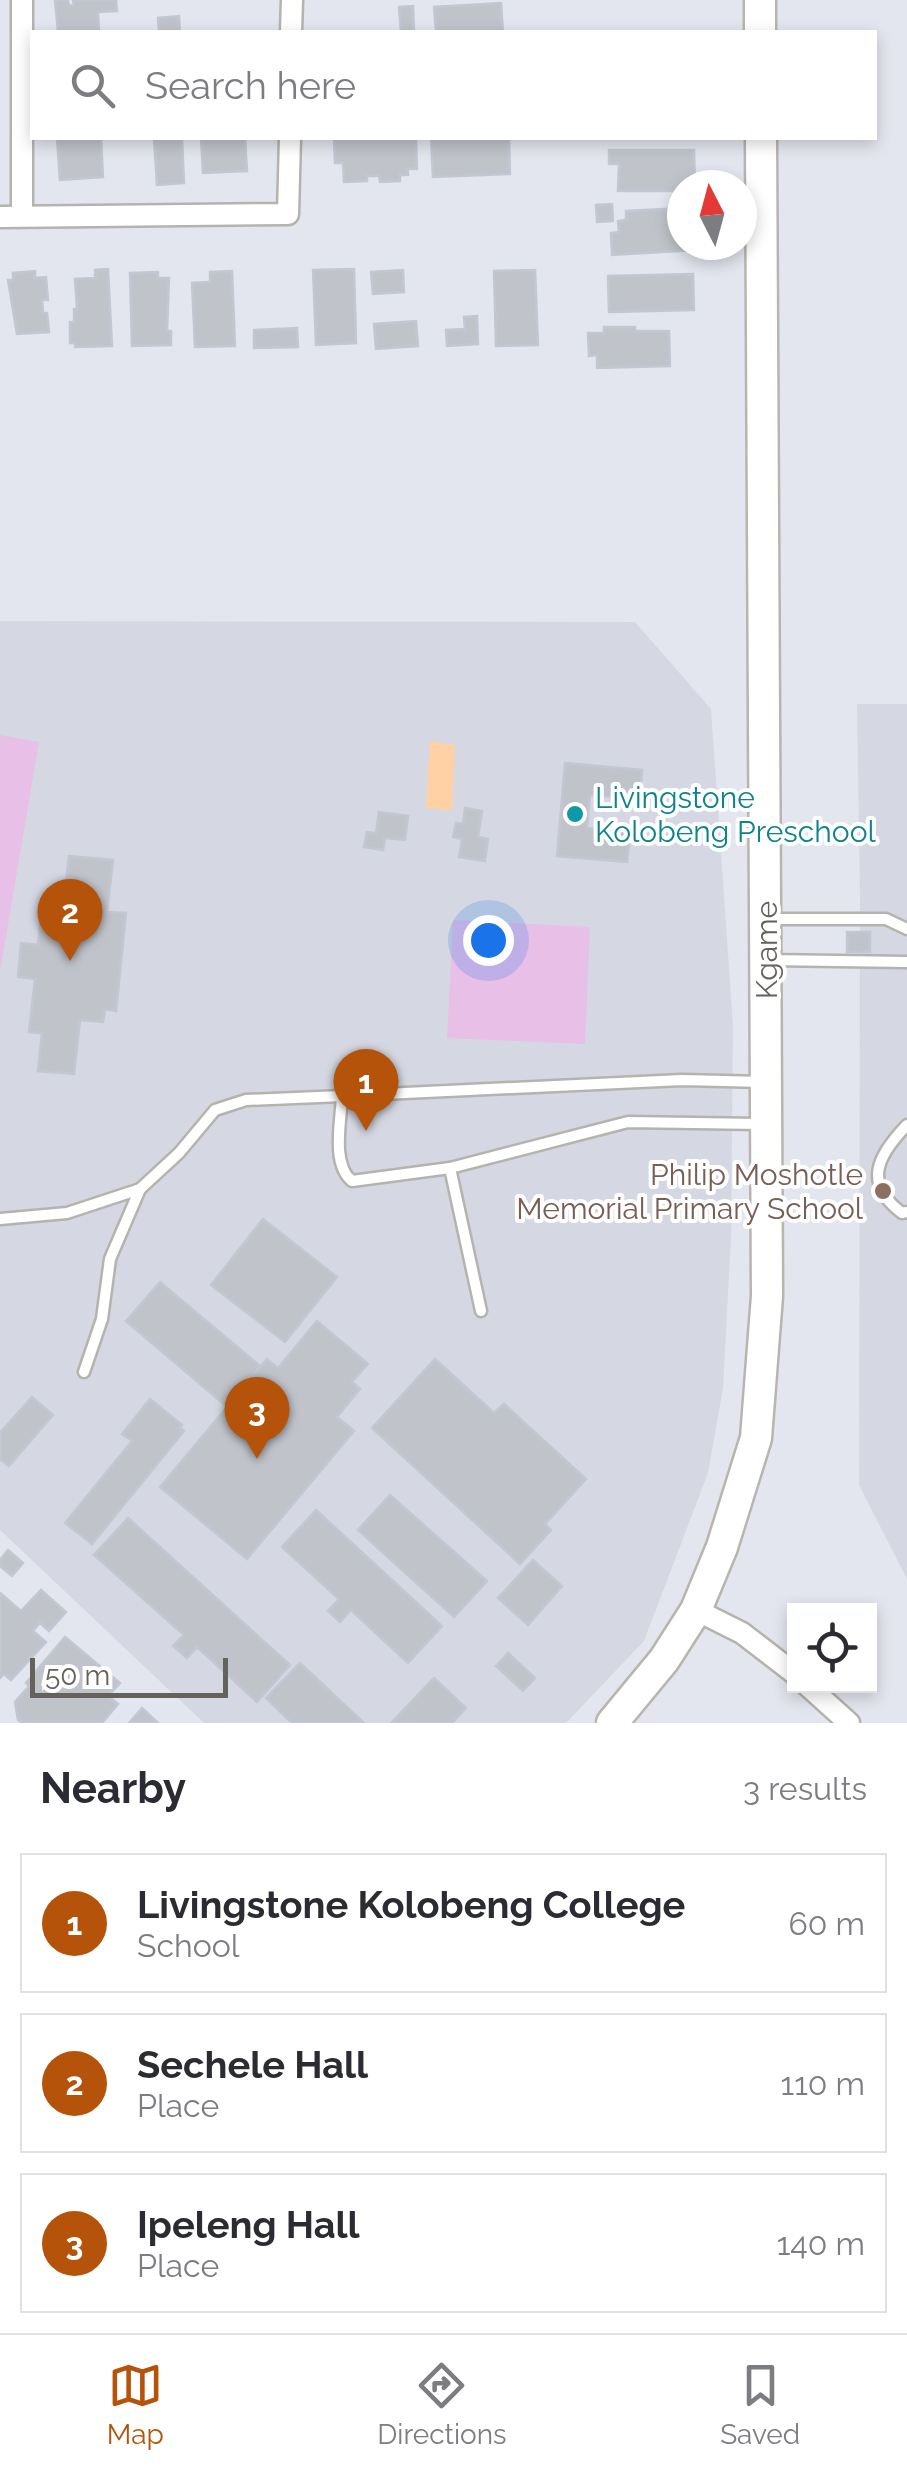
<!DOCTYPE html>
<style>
:root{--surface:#fff;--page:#f7f7f7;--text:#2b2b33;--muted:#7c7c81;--line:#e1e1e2;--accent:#b45309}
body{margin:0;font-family:Raleway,sans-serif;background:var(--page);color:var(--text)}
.controls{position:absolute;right:30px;bottom:30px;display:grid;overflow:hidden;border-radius:0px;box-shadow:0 5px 15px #0003}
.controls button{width:90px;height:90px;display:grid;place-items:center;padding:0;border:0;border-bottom:2px solid var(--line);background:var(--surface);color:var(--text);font:50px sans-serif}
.compass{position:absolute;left:667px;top:170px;width:90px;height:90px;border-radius:50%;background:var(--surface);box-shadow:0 5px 15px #0003;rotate:354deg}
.scale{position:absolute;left:30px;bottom:25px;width:198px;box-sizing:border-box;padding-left:10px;border:5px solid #65625c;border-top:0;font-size:28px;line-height:35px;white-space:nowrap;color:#65625c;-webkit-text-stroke:8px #fff;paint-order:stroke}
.you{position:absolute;left:488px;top:940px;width:35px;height:35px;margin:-25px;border:8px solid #fff;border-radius:50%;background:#1a73e8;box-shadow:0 0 0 15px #1a73e833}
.badge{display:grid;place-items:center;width:65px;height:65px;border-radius:50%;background:var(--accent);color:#fff;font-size:32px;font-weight:700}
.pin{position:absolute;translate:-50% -82px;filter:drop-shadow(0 2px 5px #0008)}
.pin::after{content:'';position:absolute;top:52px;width:35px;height:30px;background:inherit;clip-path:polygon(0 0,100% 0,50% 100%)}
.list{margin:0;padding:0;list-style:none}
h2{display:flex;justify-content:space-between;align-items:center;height:130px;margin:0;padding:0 40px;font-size:42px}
h2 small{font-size:32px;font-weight:400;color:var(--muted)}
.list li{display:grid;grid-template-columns:65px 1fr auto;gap:30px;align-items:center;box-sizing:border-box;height:140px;margin:0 20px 20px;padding:0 20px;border:2px solid var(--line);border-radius:0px}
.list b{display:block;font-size:38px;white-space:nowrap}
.list p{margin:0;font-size:32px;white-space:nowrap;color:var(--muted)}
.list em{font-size:32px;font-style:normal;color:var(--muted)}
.icon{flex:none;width:55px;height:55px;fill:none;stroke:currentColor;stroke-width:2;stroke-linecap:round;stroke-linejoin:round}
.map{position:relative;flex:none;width:907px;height:1723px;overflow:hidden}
.search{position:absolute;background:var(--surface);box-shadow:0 5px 15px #0003;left:30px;right:30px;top:30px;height:110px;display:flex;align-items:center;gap:25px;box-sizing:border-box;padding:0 35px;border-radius:0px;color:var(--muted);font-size:38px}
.sheet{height:610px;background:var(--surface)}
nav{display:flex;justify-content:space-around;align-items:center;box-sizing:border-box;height:140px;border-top:2px solid var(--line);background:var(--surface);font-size:28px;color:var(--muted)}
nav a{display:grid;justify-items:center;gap:5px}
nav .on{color:var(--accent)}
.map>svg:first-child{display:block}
.education{fill:#d5d8e2}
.green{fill:#e8bfe6}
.water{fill:#ffd1a4}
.building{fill:#c0c4ca;stroke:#c2c7d4;stroke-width:2.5}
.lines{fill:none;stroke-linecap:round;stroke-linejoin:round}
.lane-casing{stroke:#b5b3ad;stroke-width:15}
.street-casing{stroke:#b5b3ad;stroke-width:25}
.secondary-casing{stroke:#b8b5ae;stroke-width:35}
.lane{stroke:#fff;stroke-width:10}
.street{stroke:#fff;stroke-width:20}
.secondary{stroke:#fff;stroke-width:30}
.culture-dot{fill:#0f9aa8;stroke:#fff;stroke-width:4}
.education-dot{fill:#8d6e63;stroke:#fff;stroke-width:4}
.labels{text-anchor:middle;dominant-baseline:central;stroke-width:8;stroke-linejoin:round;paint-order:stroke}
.culture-label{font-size:30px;fill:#0d838f;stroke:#fff;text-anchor:start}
.street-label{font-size:30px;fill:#65625c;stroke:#fff}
.education-label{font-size:30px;fill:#785e54;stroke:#fff;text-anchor:end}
</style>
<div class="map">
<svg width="907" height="1723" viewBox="0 0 907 1723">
<rect width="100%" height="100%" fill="#e4e6ef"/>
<g class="education">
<path d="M0 621 635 622 711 709 733 1025 731 1237 723 1388 708 1473 644 1641 566 1723H204L0 1530Z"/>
<path d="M857 704H907V1579L859 1485 860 897Z"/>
</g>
<g class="green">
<path d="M0 735 39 742 0 972Z"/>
<path d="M453 920 590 927 585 1044 447 1038Z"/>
</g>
<path class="water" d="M430 741 455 745 452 810 426 808Z"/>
<g class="building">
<path d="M55 0H68L69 6 74 5 73 0H116L117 11 98 12 99 32H58Z"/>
<path d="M501 3 503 32H436L434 7Z"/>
<path d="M413 6 414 32H401L399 7Z"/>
<path d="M179 16 180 32H159L158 18Z"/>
<path d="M57 138H101L103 177 60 180Z"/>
<path d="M154 138H182L184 183 157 185Z"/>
<path d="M201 138H245L247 171 203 173Z"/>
<path d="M334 138H416L417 169H408V175H400V181L380 182 379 176H367V181L344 182 343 163H335Z"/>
<path d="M431 138H509L510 174 433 177Z"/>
<path d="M609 150H694L695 185H682V191H618L619 164H609Z"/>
<path d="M612 204 613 221 597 222 596 205Z"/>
<path d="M682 208V245H694V250L612 255 611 233 619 232 618 221 626 220V211Z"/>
<path d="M108 269 112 346 75 347V343H70V322H74V309H77L75 279 95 278V270Z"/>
<path d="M354 269 356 343 316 345 313 270Z"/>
<path d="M403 270 404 292 373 294 371 272Z"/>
<path d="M535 270 538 345 496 346 494 271Z"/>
<path d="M35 271V278L46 277 48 300H42L43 313H47L49 332 17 334 8 280H13V273Z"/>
<path d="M232 271 235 346 195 347 192 283 210 282V272Z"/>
<path d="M158 272V278H169L167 331H171V345L132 346 130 273Z"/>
<path d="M693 274 694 310 609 312 608 276Z"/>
<path d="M477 316 478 344 447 346 446 330 465 329 464 317Z"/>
<path d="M416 321 418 346 376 349 374 324Z"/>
<path d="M604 327H635V331H669L670 366 597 368V355L589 356 588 333H604Z"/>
<path d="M297 328 298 347 254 348V330Z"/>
<path d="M565 763 642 770 640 799 590 795 587 828 630 831 627 862 557 856Z"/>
<path d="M465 808 482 811 478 837 488 839 485 861 459 857 462 839 453 837 456 823 463 824Z"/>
<path d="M379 812 408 816 405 840 385 838 383 850 364 847 367 832 376 833Z"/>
<path d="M69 856 113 860 107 912 126 913 116 1011 105 1009 103 1022 80 1020 74 1074 38 1071 42 1033 29 1032 35 979 18 977 21 943 38 945 42 905 63 907Z"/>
<rect x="847" y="932" width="23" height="20"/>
<path d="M263 1219 337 1277 285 1342 211 1285Z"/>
<path d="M160 1282 260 1366 226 1406 126 1321Z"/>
<path d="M317 1321 368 1364 352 1382 360 1389 337 1417 354 1431 247 1559 160 1487 267 1359 278 1368Z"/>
<path d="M435 1359 494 1413 504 1404 586 1479 545 1524 551 1530 520 1564 372 1428Z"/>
<path d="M32 1397 53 1415 9 1466 0 1459V1433Z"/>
<path d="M150 1399 182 1425 180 1428 184 1431 92 1544 65 1523 132 1441 122 1434Z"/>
<path d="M390 1495 487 1581 454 1617 358 1530Z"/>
<path d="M316 1510 442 1626 408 1663 351 1610 340 1622 328 1611 339 1599 282 1547Z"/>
<path d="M128 1518 290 1665 257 1702 197 1647 187 1658 173 1646 184 1635 94 1555Z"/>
<path d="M8 1550 23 1563 12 1576 0 1566V1560Z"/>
<path d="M533 1560 562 1586 528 1625 498 1598Z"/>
<path d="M41 1590 66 1612 49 1631 40 1623 33 1631 46 1642 11 1680 4 1674 0 1678V1593L21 1611Z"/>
<path d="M65 1637 120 1683 108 1696 118 1704 102 1723H22L18 1720 15 1702 29 1686 26 1683Z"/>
<path d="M508 1653 535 1678 523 1691 496 1666Z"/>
<path d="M300 1663 364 1723H292L266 1698Z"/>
<path d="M434 1678 466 1708 452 1723H391Z"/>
<path d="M142 1708 158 1723H129Z"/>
</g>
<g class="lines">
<defs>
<g id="lane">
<path d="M766 919H886L907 929"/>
<path d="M768 960 907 962"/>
<path d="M760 1124 628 1122 450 1168 352 1181C331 1164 341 1121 342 1096L682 1080 765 1082"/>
<path d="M907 1125C878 1155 862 1183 902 1213L907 1212"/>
<path d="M450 1168 481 1311"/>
<path d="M0 1219 67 1213 140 1189 179 1153 215 1110 246 1100 342 1096"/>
<path d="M84 1372 102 1319 110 1259 140 1189"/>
</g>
<g id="street">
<path d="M22 0V216"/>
<path d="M291 32 292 0"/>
<path d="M0 217 288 214 290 138"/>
<path d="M696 1610 742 1633 794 1673"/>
<path d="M808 1686 849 1723"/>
</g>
<g id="secondary">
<path d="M760 0V32"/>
<path d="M612 1723 664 1660 696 1610 722 1547 756 1438 767 1296 761 138"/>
</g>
</defs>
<use href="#lane" class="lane-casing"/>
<use href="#street" class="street-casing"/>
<use href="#secondary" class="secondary-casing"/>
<use href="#lane" class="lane"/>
<use href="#street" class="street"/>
<use href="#secondary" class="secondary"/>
</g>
<circle class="culture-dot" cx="575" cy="814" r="10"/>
<circle class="education-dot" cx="883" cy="1191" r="10"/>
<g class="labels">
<g class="culture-label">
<text x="595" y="797">Livingstone<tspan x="595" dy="34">Kolobeng Preschool</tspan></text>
</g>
<g class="street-label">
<text transform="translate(766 950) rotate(-90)">Kgame</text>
</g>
<g class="education-label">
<text x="863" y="1174">Philip Moshotle<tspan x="863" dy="34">Memorial Primary School</tspan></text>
</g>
</g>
</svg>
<div class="controls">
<button><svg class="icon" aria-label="locate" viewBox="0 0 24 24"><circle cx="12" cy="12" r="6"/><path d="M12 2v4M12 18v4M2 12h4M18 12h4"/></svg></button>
</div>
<svg class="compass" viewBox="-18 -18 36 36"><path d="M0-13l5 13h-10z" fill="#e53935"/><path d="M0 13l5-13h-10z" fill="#7c7c81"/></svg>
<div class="scale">50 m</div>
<div class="you"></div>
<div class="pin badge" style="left:366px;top:1131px">1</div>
<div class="pin badge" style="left:70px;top:961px">2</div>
<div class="pin badge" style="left:257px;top:1459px">3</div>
<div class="search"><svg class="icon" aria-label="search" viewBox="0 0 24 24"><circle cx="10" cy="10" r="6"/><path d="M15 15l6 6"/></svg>Search here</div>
</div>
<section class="sheet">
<h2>Nearby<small>3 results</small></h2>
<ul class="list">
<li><span class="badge">1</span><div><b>Livingstone Kolobeng College</b><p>School</p></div><em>60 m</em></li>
<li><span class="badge">2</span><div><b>Sechele Hall</b><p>Place</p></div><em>110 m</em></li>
<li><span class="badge">3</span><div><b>Ipeleng Hall</b><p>Place</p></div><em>140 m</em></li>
</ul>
</section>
<nav>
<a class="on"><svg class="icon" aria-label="map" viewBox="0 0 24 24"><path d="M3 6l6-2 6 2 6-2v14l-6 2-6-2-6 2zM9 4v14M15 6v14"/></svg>Map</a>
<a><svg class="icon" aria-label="directions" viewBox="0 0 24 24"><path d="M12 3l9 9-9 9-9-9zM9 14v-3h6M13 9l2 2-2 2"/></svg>Directions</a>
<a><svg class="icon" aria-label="saved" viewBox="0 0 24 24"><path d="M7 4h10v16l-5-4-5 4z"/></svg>Saved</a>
</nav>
